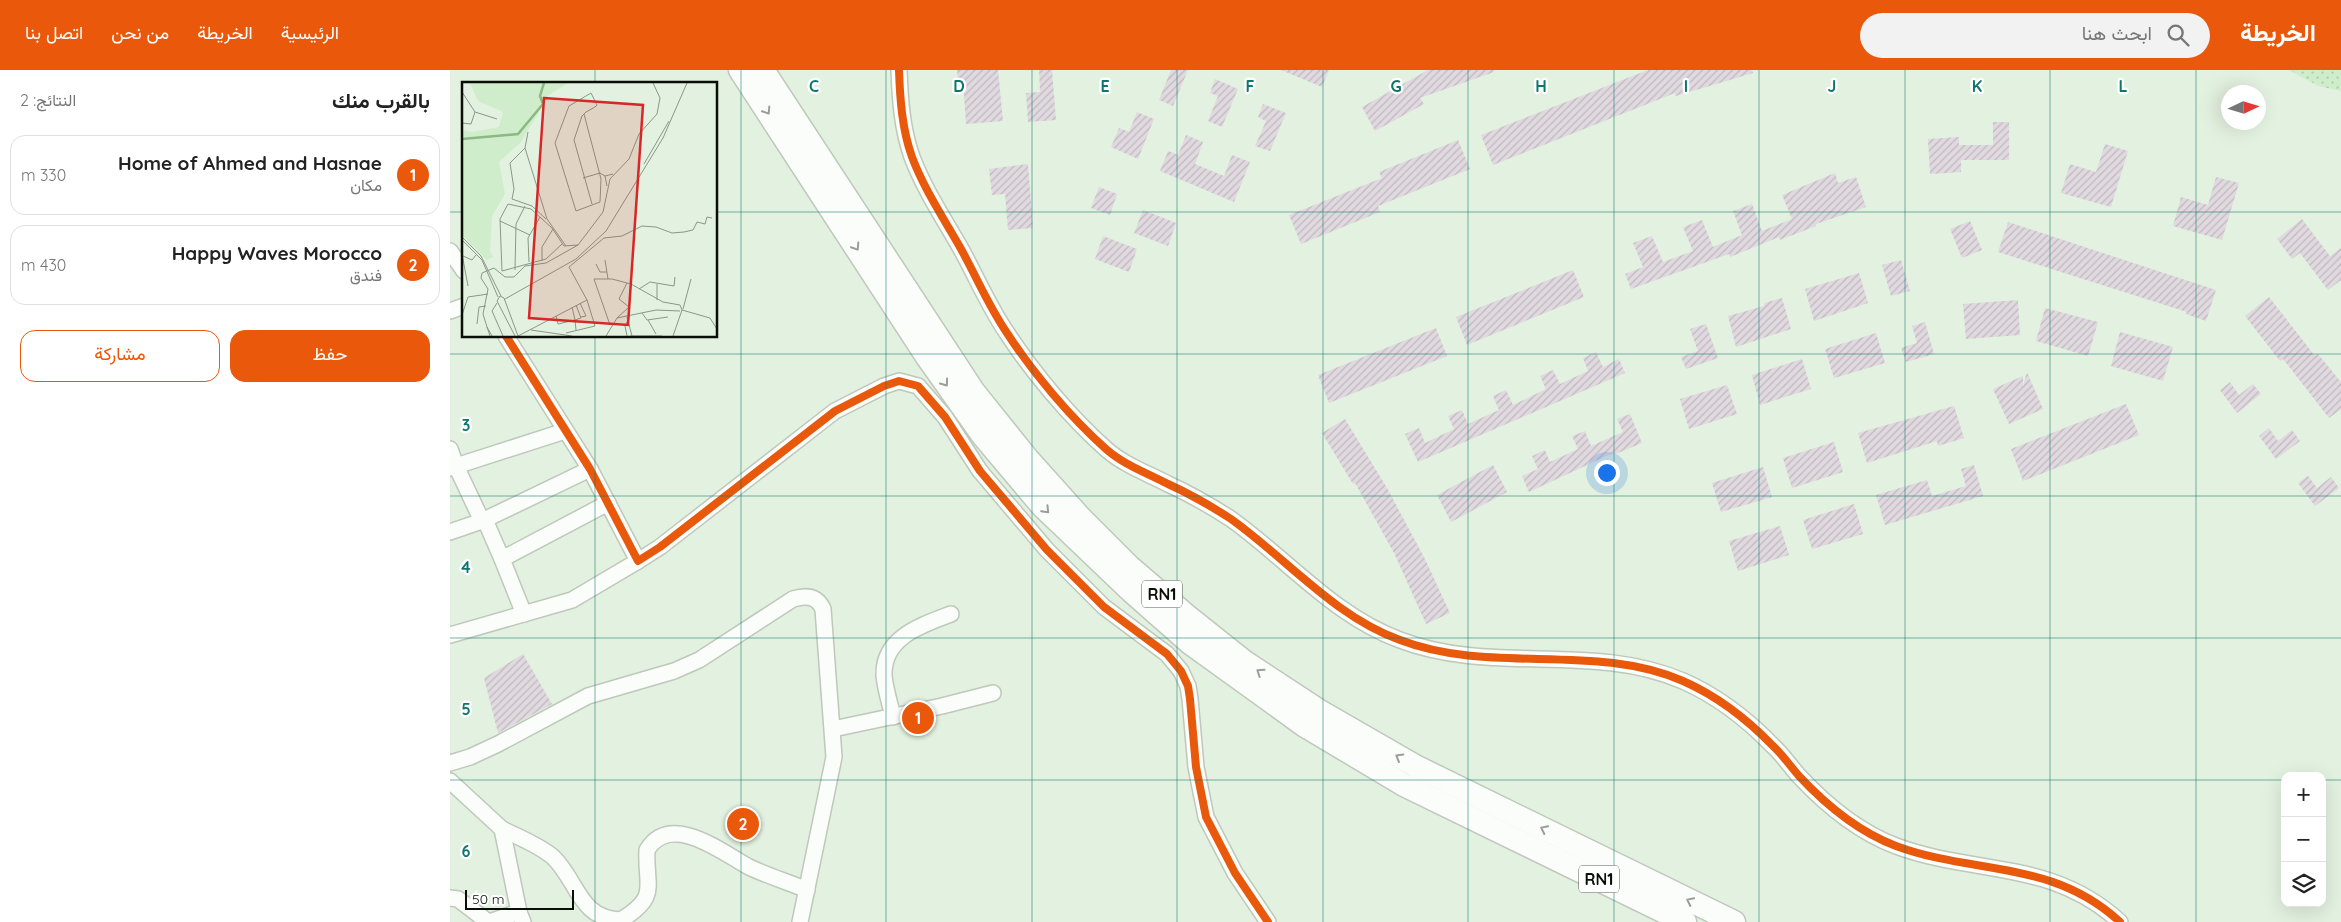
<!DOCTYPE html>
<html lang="ar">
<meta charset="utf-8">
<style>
:root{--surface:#fff;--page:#f2f2f2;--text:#222;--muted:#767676;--line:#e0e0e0;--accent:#ea580c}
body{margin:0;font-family:Quicksand,Vazirmatn,sans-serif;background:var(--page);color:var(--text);direction:rtl}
.controls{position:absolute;right:15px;bottom:15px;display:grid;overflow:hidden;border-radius:10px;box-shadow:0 5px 20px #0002}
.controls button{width:45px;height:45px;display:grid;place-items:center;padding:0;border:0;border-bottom:1px solid var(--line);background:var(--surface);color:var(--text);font:25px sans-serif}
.compass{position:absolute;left:1771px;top:15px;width:45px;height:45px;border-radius:50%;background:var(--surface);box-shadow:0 5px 20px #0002;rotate:86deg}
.scale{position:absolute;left:15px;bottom:12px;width:109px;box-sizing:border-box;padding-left:5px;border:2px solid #080f07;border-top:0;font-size:14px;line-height:18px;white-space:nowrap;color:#080f07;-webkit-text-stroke:4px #fff;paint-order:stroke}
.you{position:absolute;left:1156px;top:402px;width:18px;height:18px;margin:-12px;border:4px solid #fff;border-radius:50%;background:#1a73e8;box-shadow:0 0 0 8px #1a73e833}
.badge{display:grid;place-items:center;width:32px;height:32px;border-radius:50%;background:var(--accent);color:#fff;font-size:16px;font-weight:700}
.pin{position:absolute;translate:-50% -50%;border:2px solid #fff;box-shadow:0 1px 5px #0006}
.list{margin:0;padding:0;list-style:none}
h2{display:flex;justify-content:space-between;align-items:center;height:65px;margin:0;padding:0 20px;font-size:21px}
h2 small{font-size:16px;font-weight:400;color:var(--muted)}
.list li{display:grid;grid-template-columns:32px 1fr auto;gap:15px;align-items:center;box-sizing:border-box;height:80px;margin:0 10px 10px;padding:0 10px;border:1px solid var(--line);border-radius:15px}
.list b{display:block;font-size:19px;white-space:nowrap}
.list p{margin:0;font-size:16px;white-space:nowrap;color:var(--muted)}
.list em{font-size:16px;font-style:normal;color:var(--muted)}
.actions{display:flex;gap:10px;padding:15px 20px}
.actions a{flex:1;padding:11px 0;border:1px solid var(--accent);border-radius:15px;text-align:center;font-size:18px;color:var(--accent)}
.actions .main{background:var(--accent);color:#fff}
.icon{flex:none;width:28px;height:28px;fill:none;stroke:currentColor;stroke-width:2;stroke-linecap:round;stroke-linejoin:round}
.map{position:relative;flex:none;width:1891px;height:852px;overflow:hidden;direction:ltr}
header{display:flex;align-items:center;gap:30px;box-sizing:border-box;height:70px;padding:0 25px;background:var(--accent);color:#fff}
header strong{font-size:24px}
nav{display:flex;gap:28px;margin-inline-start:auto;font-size:18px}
.search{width:350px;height:45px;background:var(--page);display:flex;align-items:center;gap:12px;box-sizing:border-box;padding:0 18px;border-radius:28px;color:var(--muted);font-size:19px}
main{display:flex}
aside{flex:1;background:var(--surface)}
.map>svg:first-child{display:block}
.grass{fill:url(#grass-dots)}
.building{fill:url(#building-hatch)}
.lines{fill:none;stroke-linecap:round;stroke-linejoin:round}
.minor-casing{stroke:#bec8bb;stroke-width:18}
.highway-casing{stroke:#bec8bb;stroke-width:25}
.minor{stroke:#fbfdfa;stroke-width:15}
.highway{stroke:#fbfdfa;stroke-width:22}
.cycleway-casing{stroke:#fff;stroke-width:11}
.cycleway{stroke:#e8590c;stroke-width:8}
.oneway{stroke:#9a9e99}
.grid{fill:none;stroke:#0f766e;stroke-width:1;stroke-opacity:0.55}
.labels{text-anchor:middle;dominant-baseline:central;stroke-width:4.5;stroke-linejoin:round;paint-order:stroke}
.shield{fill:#fff;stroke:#525751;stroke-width:1}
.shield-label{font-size:16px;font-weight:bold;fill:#080f07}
.inset-river{fill:none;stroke:#8bb982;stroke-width:2.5}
.inset-road{fill:none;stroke:#8b9789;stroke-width:1}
.view{fill:#d62828;fill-opacity:0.15;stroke:#d62828;stroke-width:2.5}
.inset-edge{fill:none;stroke:#080f07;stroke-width:2.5}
.grid-label{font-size:16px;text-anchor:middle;font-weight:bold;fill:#0f766e;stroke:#fff;stroke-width:4.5;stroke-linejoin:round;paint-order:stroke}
</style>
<header>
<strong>الخريطة</strong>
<div class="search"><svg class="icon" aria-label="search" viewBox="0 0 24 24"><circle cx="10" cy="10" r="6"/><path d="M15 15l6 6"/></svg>ابحث هنا</div>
<nav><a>الرئيسية</a><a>الخريطة</a><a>من نحن</a><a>اتصل بنا</a></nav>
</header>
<main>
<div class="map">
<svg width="1891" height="852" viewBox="0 0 1891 852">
<defs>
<pattern id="grass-dots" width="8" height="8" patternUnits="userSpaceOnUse" patternTransform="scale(1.25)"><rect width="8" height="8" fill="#cfedca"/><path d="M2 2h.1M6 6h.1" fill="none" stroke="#b0caac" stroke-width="1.8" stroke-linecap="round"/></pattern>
<pattern id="building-hatch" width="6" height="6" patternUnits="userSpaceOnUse" patternTransform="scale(1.25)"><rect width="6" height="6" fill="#e0d9df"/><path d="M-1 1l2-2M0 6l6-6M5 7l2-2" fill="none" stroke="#bfb9be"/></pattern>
</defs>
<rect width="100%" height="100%" fill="#e3f1e0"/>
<path class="grass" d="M1839 0H1891V21L1868 16Z"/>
<g class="building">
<path d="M507 0H548L553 51 516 54 513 11 508 12Z"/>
<path d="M589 0H602L606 50 578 52 576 23 590 22Z"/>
<path d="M721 0H738L723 36 709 30Z"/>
<path d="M831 0H879L872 17Z"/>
<path d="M978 0H1044V2L970 28 974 34 925 61 912 37Z"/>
<path d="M1198 0H1302L1303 3 1226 26 1225 23 1043 95 1031 65Z"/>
<path d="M765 9 788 19 772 57 758 51 768 26 760 23Z"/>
<path d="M813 34 836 43 820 81 805 76 816 51 808 47Z"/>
<path d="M687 42 704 49 688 89 661 77 669 58 679 62Z"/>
<path d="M1543 52H1559V90H1511V102L1480 104 1478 69 1509 67V75H1543Z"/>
<path d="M736 65 753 72 745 94 774 106 782 85 800 92 784 132 710 101 718 81 728 85Z"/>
<path d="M1008 70 1020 99 928 136 930 142 851 174 839 145 932 108 929 102Z"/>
<path d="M1655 74 1678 81 1661 137 1611 123 1620 94 1646 102Z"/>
<path d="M578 94 583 158 558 160 555 124 542 125 539 99Z"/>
<path d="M1385 103 1388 113 1406 107 1416 137 1366 154V156L1330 170 1329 167 1280 187 1279 184 1181 219 1175 204 1193 197 1183 173 1202 166 1213 192 1243 181 1233 157 1252 150 1263 177 1292 165 1283 141 1302 134 1312 161 1342 149 1332 125Z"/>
<path d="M1766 107 1789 113 1772 170 1723 156 1731 127 1758 135Z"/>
<path d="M649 117 667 124 660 145 641 138Z"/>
<path d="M693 140 726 153 718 176 684 163Z"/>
<path d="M1852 149 1880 186 1891 178V210L1878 220 1850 183 1842 189 1827 169Z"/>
<path d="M1520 151 1532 180 1512 188 1500 159Z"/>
<path d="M1558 152 1766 220 1756 251 1736 244 1737 242 1548 182Z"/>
<path d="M653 166 687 179 679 202 645 189Z"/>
<path d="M1451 190 1460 221 1441 226 1432 195Z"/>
<path d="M1123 200 1134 227 1017 275 1006 247Z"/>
<path d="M1409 203 1418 233 1364 251 1355 219Z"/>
<path d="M1819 227 1865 286 1868 284 1891 312V339L1879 348 1833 289 1830 291 1795 246Z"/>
<path d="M1332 228 1341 259 1286 277 1278 246 1314 236V233Z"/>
<path d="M1568 230 1570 265 1516 269 1513 234Z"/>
<path d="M1595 238 1648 252 1638 286 1586 271Z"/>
<path d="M1475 252 1484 284 1456 292 1451 278 1467 273 1462 256Z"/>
<path d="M1256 254 1268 288 1236 299 1231 287 1248 281 1240 259Z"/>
<path d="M986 258 997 286 879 333 868 305Z"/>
<path d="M1670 262 1723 277 1713 311 1661 296Z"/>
<path d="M1426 263 1435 293 1384 308 1375 279Z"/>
<path d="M1146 282 1153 297 1169 289 1175 303 968 392 955 364 969 358 975 373 1004 359 998 346 1012 340 1018 354 1049 340 1043 326 1056 320 1063 335 1096 319 1090 306 1103 300 1110 314 1138 301 1133 288Z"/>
<path d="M1352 289 1361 319 1310 335 1302 305Z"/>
<path d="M1577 302 1593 339 1559 354 1543 319 1573 306V316Z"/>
<path d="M1780 312 1789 325 1803 314 1811 324 1787 343 1770 320Z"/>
<path d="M1277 315 1287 344 1239 359 1230 329Z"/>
<path d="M1676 334 1689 365 1573 411 1561 379Z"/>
<path d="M1504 336 1514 368 1488 376 1487 371 1417 393 1408 363Z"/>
<path d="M1180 344 1192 373 1163 385V383L1079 422 1072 406 1088 399 1082 386 1095 380 1100 392 1128 379 1122 366 1135 361 1141 376 1173 362 1167 349Z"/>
<path d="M895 349 937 418 975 489 1000 543 976 554 944 483 905 413 903 414 872 363Z"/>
<path d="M1819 358 1828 371 1842 360 1850 371 1826 389 1809 366Z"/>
<path d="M1384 372 1393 402 1342 418 1333 388Z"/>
<path d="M1043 395 1057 422 1001 452 987 425Z"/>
<path d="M1524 395 1533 426 1435 455 1426 425 1477 410 1482 426 1516 416 1511 399Z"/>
<path d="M1313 397 1322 427 1271 442 1262 413Z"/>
<path d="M1858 406 1867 418 1881 407 1889 418 1865 436 1848 413Z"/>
<path d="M1404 434 1413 464 1362 479 1353 450Z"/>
<path d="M1330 456 1339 485 1288 501 1279 471Z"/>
<path d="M73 584 102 634 48 663 34 608Z"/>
</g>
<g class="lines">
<defs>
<g id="minor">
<path d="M449 0C450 29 452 59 462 87 474 119 494 149 511 179 526 206 539 237 557 263 583 303 620 347 656 379 674 395 697 403 718 414 740 424 761 436 781 449 837 489 884 546 950 570 1041 605 1143 572 1233 611 1267 626 1297 649 1323 676 1333 685 1340 696 1349 706 1376 735 1409 762 1446 776 1524 805 1602 789 1670 852"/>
<path d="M0 181 14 201"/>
<path d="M0 241 14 236"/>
<path d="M56 266 140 399 188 491 210 477 385 341 434 316 449 311 468 316 495 347 530 401 597 480 654 537 717 584 731 601 738 616 740 629 746 697 756 747 785 803 818 852"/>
<path d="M115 361 6 396 32 451 140 399"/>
<path d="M0 379 6 396 0 398"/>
<path d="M35 450 52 489 158 433"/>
<path d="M0 462 32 451"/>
<path d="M52 489 74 544"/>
<path d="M0 565 122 530 188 491"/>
<path d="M443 647C440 633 435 619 434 605 433 567 472 555 501 544"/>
<path d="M383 659 492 636 543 623"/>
<path d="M0 693 20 687 48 674 138 626 224 601 249 590 343 529C356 525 367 526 373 539L384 687 350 852"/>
<path d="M0 711 52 759 69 842 73 852"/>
<path d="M52 759C68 767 89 775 103 787 128 811 129 849 171 850 210 826 195 817 197 780 221 741 273 783 299 797 318 806 338 812 357 820"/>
<path d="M0 828 8 829 38 852"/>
<path d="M39 852 69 842"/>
</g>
<g id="highway">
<path d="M290 0 477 287 533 366 592 436 681 521 740 573 855 656 954 715 1235 852"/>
<path d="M313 0 524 322 577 388 630 447 680 497 736 545 795 592 868 640 967 697 1284 852"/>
</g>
</defs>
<use href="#minor" class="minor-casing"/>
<use href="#highway" class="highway-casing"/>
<use href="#minor" class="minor"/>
<use href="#highway" class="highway"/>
<defs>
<g id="cycleway">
<path d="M449 0C450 29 452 59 462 87 474 119 494 149 511 179 526 206 539 237 557 263 583 303 620 347 656 379 674 395 697 403 718 414 740 424 761 436 781 449 837 489 884 546 950 570 1041 605 1143 572 1233 611 1267 626 1297 649 1323 676 1333 685 1340 696 1349 706 1376 735 1409 762 1446 776 1524 805 1602 789 1670 852"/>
<path d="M56 266 140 399 188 491 210 477 385 341 434 316 449 311 468 316 495 347 530 401 597 480 654 537 717 584 731 601 738 616 740 629 746 697 756 747 785 803 818 852"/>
</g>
</defs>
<use href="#cycleway" class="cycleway-casing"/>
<use href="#cycleway" class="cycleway"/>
</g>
<defs><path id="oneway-chevron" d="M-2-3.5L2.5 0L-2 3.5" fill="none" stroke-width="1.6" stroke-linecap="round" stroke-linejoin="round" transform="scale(1.25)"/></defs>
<g class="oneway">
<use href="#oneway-chevron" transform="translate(317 41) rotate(57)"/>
<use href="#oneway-chevron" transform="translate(406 177) rotate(57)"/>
<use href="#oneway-chevron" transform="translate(495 313) rotate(54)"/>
<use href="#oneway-chevron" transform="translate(596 440) rotate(46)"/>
<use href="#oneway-chevron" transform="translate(810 602) rotate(-146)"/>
<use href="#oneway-chevron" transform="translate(949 687) rotate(-150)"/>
<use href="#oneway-chevron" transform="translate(1094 759) rotate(-154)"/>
<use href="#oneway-chevron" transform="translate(1240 831) rotate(-154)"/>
</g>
<path class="grid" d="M145 0V14M291 0V852M436 0V852M582 0V852M727 0V852M873 0V852M1018 0V852M1164 0V852M1309 0V852M1455 0V852M1600 0V852M1746 0V852M0 142H14M266 142H1891M145 266V852M0 284H1891M0 426H1891M0 568H1891M0 710H1835M1872 710H1891"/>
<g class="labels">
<g class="shield">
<rect x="692" y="510.5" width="40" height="27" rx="4"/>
<rect x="1129" y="795.5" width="40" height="27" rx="4"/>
</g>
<g class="shield-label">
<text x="712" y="524">RN1</text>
<text x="1149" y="809">RN1</text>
</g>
</g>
<g transform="translate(12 12)">
<rect width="255" height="255" fill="#e3f1e0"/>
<path d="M8 1H106L87 13 59 60 37 80 43 112 30 134 28 168 31 175 25 178 0 153V48L11 50 37 45 41 30 16 19Z" fill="#cfedca"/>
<path class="inset-river" d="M0 57 56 52 81 22 78 14 82 1"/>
<path class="inset-road" d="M0 10 13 30 9 42 0 41M13 30 35 37M122 32 139 97 138 120 114 129 93 61 107 24 129 11 135 23 133 25 124 30 120 34 112 58 130 122M66 50 63 66 85 137 104 164M63 66 48 81 52 107 50 117 70 124 84 137M182 82 207 39M121 96 138 91 143 94M145 104 143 94 151 92M38 139 68 153M0 155 19 174 39 214M0 158 20 178 36 215M100 162 84 177 40 189 38 137 46 122 69 127 90 146 102 164 116 163M0 172 6 204M1 174 10 178 14 173M143 178 146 197M80 179V165L91 147M67 180 66 156 78 135M134 182 138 190H145M53 188 54 142 63 124M195 202V218M177 207 188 200 212 204 213 195M43 217 114 177 144 149 201 56 225 1M35 221 30 229 41 254M118 221 124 234 119 235M110 225 113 238 119 236 114 223M221 227 229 197M180 231 185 238 206 235M0 233 6 215 26 212M94 234 96 242 113 238 114 248M165 235 170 254M155 236 167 225 157 217 165 201M186 238 194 252M15 242 17 225 24 224M148 243 132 197H150L169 202 201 220 218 223 220 228M25 245 21 232 26 207 19 196 20 191 32 186 43 195H52L63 184 84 181 116 163 141 130 148 97 167 77 177 52 195 32 198 16 191 1M69 248 110 254M104 251 133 244 125 218M28 254 25 245 30 254M53 254 35 219 38 214 42 216 56 254M56 254 125 218 107 185 142 156 160 154 180 144 194 145 210 151 222 150 231 148 235 140 243 142 245 135 250 136M144 254 155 236 194 228 218 229M165 254 163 244 166 238M168 254H200M211 254 220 228 248 236 255 247"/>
<path class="view" d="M82 16 181 23 166 243 67 236Z"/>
<rect width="255" height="255" class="inset-edge"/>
</g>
<g class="grid-label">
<text x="364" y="22">C</text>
<text x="509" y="22">D</text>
<text x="655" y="22">E</text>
<text x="800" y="22">F</text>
<text x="946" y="22">G</text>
<text x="1091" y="22">H</text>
<text x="1236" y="22">I</text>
<text x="1382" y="22">J</text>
<text x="1527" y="22">K</text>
<text x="1673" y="22">L</text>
<text x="16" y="361">3</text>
<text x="16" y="503">4</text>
<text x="16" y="645">5</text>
<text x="16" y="787">6</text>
</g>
</svg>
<div class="controls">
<button>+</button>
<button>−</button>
<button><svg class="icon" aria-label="layers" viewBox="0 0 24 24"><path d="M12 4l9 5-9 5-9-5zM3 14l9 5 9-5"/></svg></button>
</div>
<svg class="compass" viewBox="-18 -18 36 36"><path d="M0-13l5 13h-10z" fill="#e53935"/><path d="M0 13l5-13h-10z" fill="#767676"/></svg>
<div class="scale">50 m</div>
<div class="you"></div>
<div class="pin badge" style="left:468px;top:648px">1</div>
<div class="pin badge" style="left:293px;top:754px">2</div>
</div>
<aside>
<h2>بالقرب منك<small>النتائج: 2</small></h2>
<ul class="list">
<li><span class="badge">1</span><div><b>Home of Ahmed and Hasnae</b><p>مكان</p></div><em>330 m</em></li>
<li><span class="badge">2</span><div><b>Happy Waves Morocco</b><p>فندق</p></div><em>430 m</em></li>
</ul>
<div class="actions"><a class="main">حفظ</a><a>مشاركة</a></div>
</aside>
</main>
